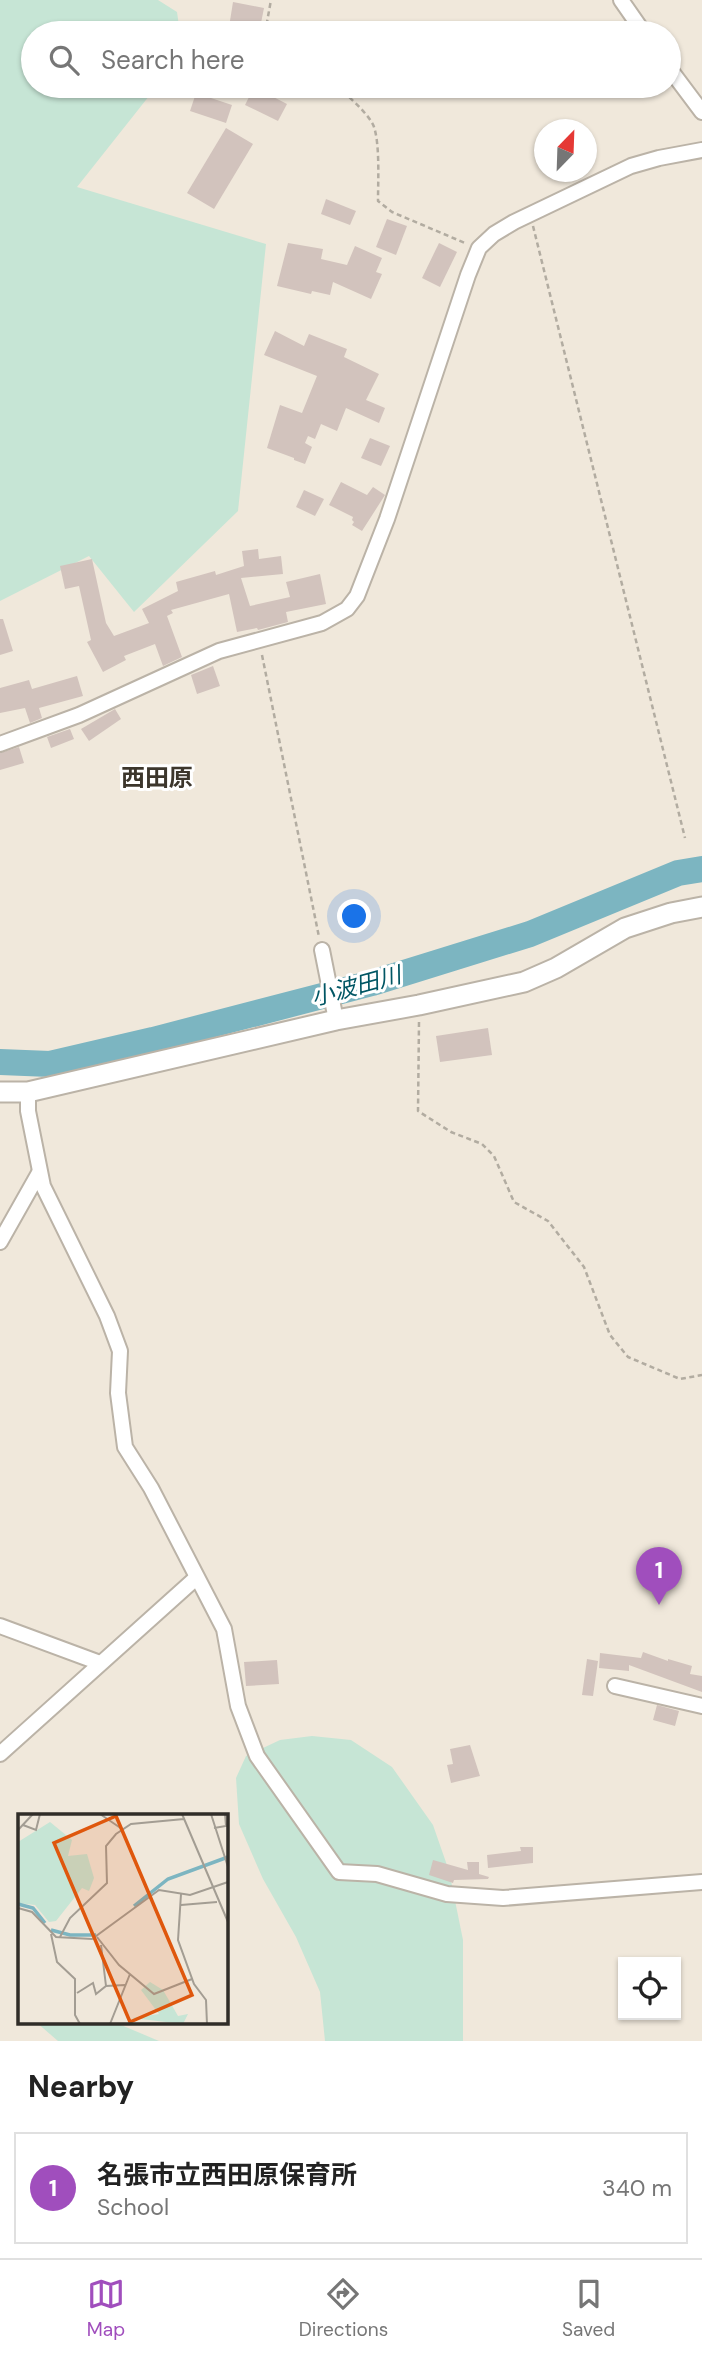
<!DOCTYPE html>
<meta charset="utf-8">
<style>
:root{--surface:#fff;--page:#f2f2f2;--text:#222;--muted:#767676;--line:#e0e0e0;--accent:#a04ebd}
body{margin:0;font-family:"DM Sans","Noto Sans JP",sans-serif;background:var(--page);color:var(--text)}
.controls{position:absolute;right:21px;bottom:21px;display:grid;overflow:hidden;border-radius:0px;box-shadow:0 2px 5px #0004}
.controls button{width:63px;height:63px;display:grid;place-items:center;padding:0;border:0;border-bottom:2px solid var(--line);background:var(--surface);color:var(--text);font:35px sans-serif}
.compass{position:absolute;left:534px;top:119px;width:63px;height:63px;border-radius:50%;background:var(--surface);box-shadow:0 2px 5px #0004;rotate:23deg}
.you{position:absolute;left:355px;top:917px;width:24px;height:24px;margin:-18px;border:5px solid #fff;border-radius:50%;background:#1a73e8;box-shadow:0 0 0 10px #1a73e833}
.badge{display:grid;place-items:center;width:46px;height:46px;border-radius:50%;background:var(--accent);color:#fff;font-size:23px;font-weight:700}
.pin{position:absolute;translate:-50% -58px;filter:drop-shadow(0 2px 4px #0008)}
.pin::after{content:'';position:absolute;top:37px;width:24px;height:21px;background:inherit;clip-path:polygon(0 0,100% 0,50% 100%)}
.list{margin:0;padding:0;list-style:none}
h2{display:flex;justify-content:space-between;align-items:center;height:91px;margin:0;padding:0 28px;font-size:30px}
h2 small{font-size:23px;font-weight:400;color:var(--muted)}
.list li{display:grid;grid-template-columns:46px 1fr auto;gap:21px;align-items:center;box-sizing:border-box;height:112px;margin:0 14px 14px;padding:0 14px;border:2px solid var(--line);border-radius:0px}
.list b{display:block;font-size:26px;white-space:nowrap}
.list p{margin:0;font-size:23px;white-space:nowrap;color:var(--muted)}
.list em{font-size:23px;font-style:normal;color:var(--muted)}
.icon{flex:none;width:38px;height:38px;fill:none;stroke:currentColor;stroke-width:2;stroke-linecap:round;stroke-linejoin:round}
.map{position:relative;flex:none;width:702px;height:2041px;overflow:hidden}
.search{position:absolute;background:var(--surface);box-shadow:0 2px 5px #0004;left:21px;right:21px;top:21px;height:77px;display:flex;align-items:center;gap:18px;box-sizing:border-box;padding:0 24px;border-radius:38px;color:var(--muted);font-size:26px}
.sheet{height:217px;background:var(--surface)}
nav{display:flex;justify-content:space-around;align-items:center;box-sizing:border-box;height:98px;border-top:2px solid var(--line);background:var(--surface);font-size:19px;color:var(--muted)}
nav a{display:grid;justify-items:center;gap:4px}
nav .on{color:var(--accent)}
.map>svg:first-child{display:block}
.green{fill:#c6e5d5}
.lines{fill:none;stroke-linecap:round;stroke-linejoin:round}
.river{stroke:#7cb5c1;stroke-width:26}
.building{fill:#d2c3bd}
.street-casing{stroke:#bbb3a7;stroke-width:18}
.secondary-casing{stroke:#bbb3a7;stroke-width:23}
.path{stroke:#b2aca1;stroke-width:2.5;stroke-dasharray:5 3.5;stroke-linecap:butt}
.street{stroke:#fff;stroke-width:14}
.secondary{stroke:#fff;stroke-width:19}
.labels{text-anchor:middle;dominant-baseline:central;stroke-width:6;stroke-linejoin:round;paint-order:stroke}
.water-label{font-size:23px;font-style:italic;fill:#005664;stroke:#fff}
.quarter-label{font-size:24px;font-weight:bold;fill:#3c362c;stroke:#fff}
.inset-river{fill:none;stroke:#7cb5c1;stroke-width:3.5}
.inset-road{fill:none;stroke:#a39d93;stroke-width:2}
.view{fill:#df570d;fill-opacity:0.15;stroke:#df570d;stroke-width:3.5}
.inset-edge{fill:none;stroke:#302d28;stroke-width:3.5}
</style>
<div class="map">
<svg width="702" height="2041" viewBox="0 0 702 2041">
<rect width="100%" height="100%" fill="#f0e8db"/>
<g class="green">
<path d="M0 0H158L177 12 180 33H33V86H157L77 187 266 244 238 511 134 612 89 556 0 601Z"/>
<path d="M312 1736 351 1740 392 1767 433 1825 449 1871 463 1940V2041H325L320 1992 296 1937 263 1879 239 1824 236 1778 246 1756 280 1740Z"/>
<path d="M36 2022H114L159 2041H58Z"/>
</g>
<g class="lines">
<path class="river" d="M0 1062 50 1064 153 1040 372 983 530 934 678 873 702 869"/>
</g>
<g class="building">
<path d="M233 2 264 8 259 33 229 27Z"/>
<path d="M254 87 287 104 278 121 245 105Z"/>
<path d="M196 93 232 105 226 123 190 111Z"/>
<path d="M226 128 253 144 214 209 187 193Z"/>
<path d="M326 199 356 211 350 225 321 214Z"/>
<path d="M387 219 407 226 396 255 376 247Z"/>
<path d="M288 243 323 249 321 259 347 265 355 246 382 258 376 272 382 274 371 299 333 282 330 295 312 291 311 294 277 286Z"/>
<path d="M439 243 457 252 440 287 422 278Z"/>
<path d="M275 331 304 346 309 334 347 349 344 357 379 374 366 400 385 408 379 423 346 408 337 431 321 424 315 439 308 436 305 443 312 447 305 464 294 460V458L267 448 280 405 302 413 317 376 264 355Z"/>
<path d="M370 438 390 446 381 466 361 458Z"/>
<path d="M341 482 367 495 373 487 385 495 362 531 352 525 354 522 352 520 353 517 329 505Z"/>
<path d="M304 490 324 499 315 516 296 507Z"/>
<path d="M258 549 259 559 281 556 283 574 241 578 250 606 290 597 286 582 320 574 326 604 286 612 288 622 258 630 257 628 237 632 229 594 171 610 173 613 167 616 182 657 163 666 155 644 124 656 126 660 103 672 87 642 91 640 79 586 65 589 60 566 92 559 106 623 114 636 149 623 142 609 178 591 176 582 215 571 216 575 244 566 242 551Z"/>
<path d="M0 619H3L13 651 0 655Z"/>
<path d="M213 666 220 686 197 694 191 675Z"/>
<path d="M77 676 83 696 39 708 42 718 30 723 25 708 0 713V688L29 680 32 689Z"/>
<path d="M115 709 121 719 89 741 81 729Z"/>
<path d="M70 729 74 739 51 748 47 737Z"/>
<path d="M19 747 24 763 0 770V753Z"/>
<path d="M488 1028 492 1055 440 1062 436 1036Z"/>
<path d="M643 1652 668 1661V1659L692 1666 690 1674 702 1676V1692L629 1665V1671L599 1668 600 1653 641 1658Z"/>
<path d="M587 1659 598 1661 593 1696 582 1695Z"/>
<path d="M277 1660 279 1684 246 1686 244 1662Z"/>
<path d="M657 1705 679 1711 675 1726 653 1720Z"/>
<path d="M470 1745 480 1776 451 1783 447 1765 453 1764 450 1749Z"/>
<path d="M520 1847H533V1863L488 1868 487 1855 521 1851Z"/>
<path d="M433 1860 468 1870 467 1862H479V1874L489 1877 488 1879 454 1880 453 1883 429 1875Z"/>
</g>
<g class="lines">
<defs>
<g id="street">
<path d="M621 0 644 33"/>
<path d="M669 68 702 112"/>
<path d="M0 744 79 715 219 651 322 623 347 609 357 596 387 519 468 275 479 248 494 234 514 222 631 166 659 158 702 150"/>
<path d="M322 950 336 1020"/>
<path d="M28 1092V1111L43 1186 107 1316 120 1351 118 1393 125 1447 151 1488 224 1629 238 1706 257 1756 339 1872 377 1874 447 1894 503 1898 702 1882"/>
<path d="M0 1242 39 1173"/>
<path d="M0 1626 100 1663"/>
<path d="M615 1686 702 1706"/>
<path d="M0 1754 196 1578"/>
</g>
<path id="secondary" d="M0 1092H28L336 1020 419 1005 524 982 556 968 625 928 671 913 702 907"/>
</defs>
<use href="#street" class="street-casing"/>
<use href="#secondary" class="secondary-casing"/>
<g class="path">
<path d="M265 33 271 0"/>
<path d="M337 86C347 95 370 115 374 127 380 145 378 182 378 201L392 212 465 243"/>
<path d="M533 226 685 838"/>
<path d="M262 655 319 937"/>
<path d="M419 1022 418 1111 451 1132 482 1144 494 1156 514 1202 548 1221 584 1267 610 1335 628 1357 680 1379 702 1375"/>
</g>
<use href="#street" class="street"/>
<use href="#secondary" class="secondary"/>
</g>
<g class="labels">
<g class="water-label">
<text transform="translate(356 986) rotate(-15)">小波田川</text>
</g>
<g class="quarter-label">
<text x="157" y="777">西田原</text>
</g>
</g>
<g transform="translate(18 1814)">
<rect width="210" height="210" fill="#f0e8db"/>
<path d="M32 8 54 26 50 42 69 40 76 64 71 77 64 74 38 107 31 108 17 91 0 89V28ZM132 168 145 176 160 202 170 200 165 210 114 204 141 200 123 176Z" fill="#c6e5d5"/>
<path class="inset-river" d="M0 90 15 94 27 109M116 92 150 65 210 43M33 116 52 121H78"/>
<path class="inset-road" d="M82 0 104 15M164 0 210 108M193 0 210 53M5 11 18 16 22 0M196 14 208 12 207 0M0 16 15 0M163 80 160 126 176 170 188 186 189 210M163 91 199 88M0 94 14 98 38 123 74 125 141 76 172 81 210 68M33 120 39 148 57 165V201L62 210M42 123 52 104 89 69 88 32 98 20 113 10 166 5M79 123 101 151 136 180 174 165M83 131 88 172M59 179 75 169 78 180 88 172 107 171M92 210 112 160"/>
<path class="view" d="M98 2 174 181 112 208 36 29Z"/>
<rect width="210" height="210" class="inset-edge"/>
</g>
</svg>
<div class="controls">
<button><svg class="icon" aria-label="locate" viewBox="0 0 24 24"><circle cx="12" cy="12" r="6"/><path d="M12 2v4M12 18v4M2 12h4M18 12h4"/></svg></button>
</div>
<svg class="compass" viewBox="-18 -18 36 36"><path d="M0-13l5 13h-10z" fill="#e53935"/><path d="M0 13l5-13h-10z" fill="#767676"/></svg>
<div class="you"></div>
<div class="pin badge" style="left:659px;top:1605px">1</div>
<div class="search"><svg class="icon" aria-label="search" viewBox="0 0 24 24"><circle cx="10" cy="10" r="6"/><path d="M15 15l6 6"/></svg>Search here</div>
</div>
<section class="sheet">
<h2>Nearby<small></small></h2>
<ul class="list">
<li><span class="badge">1</span><div><b>名張市立西田原保育所</b><p>School</p></div><em>340 m</em></li>
</ul>
</section>
<nav>
<a class="on"><svg class="icon" aria-label="map" viewBox="0 0 24 24"><path d="M3 6l6-2 6 2 6-2v14l-6 2-6-2-6 2zM9 4v14M15 6v14"/></svg>Map</a>
<a><svg class="icon" aria-label="directions" viewBox="0 0 24 24"><path d="M12 3l9 9-9 9-9-9zM9 14v-3h6M13 9l2 2-2 2"/></svg>Directions</a>
<a><svg class="icon" aria-label="saved" viewBox="0 0 24 24"><path d="M7 4h10v16l-5-4-5 4z"/></svg>Saved</a>
</nav>
